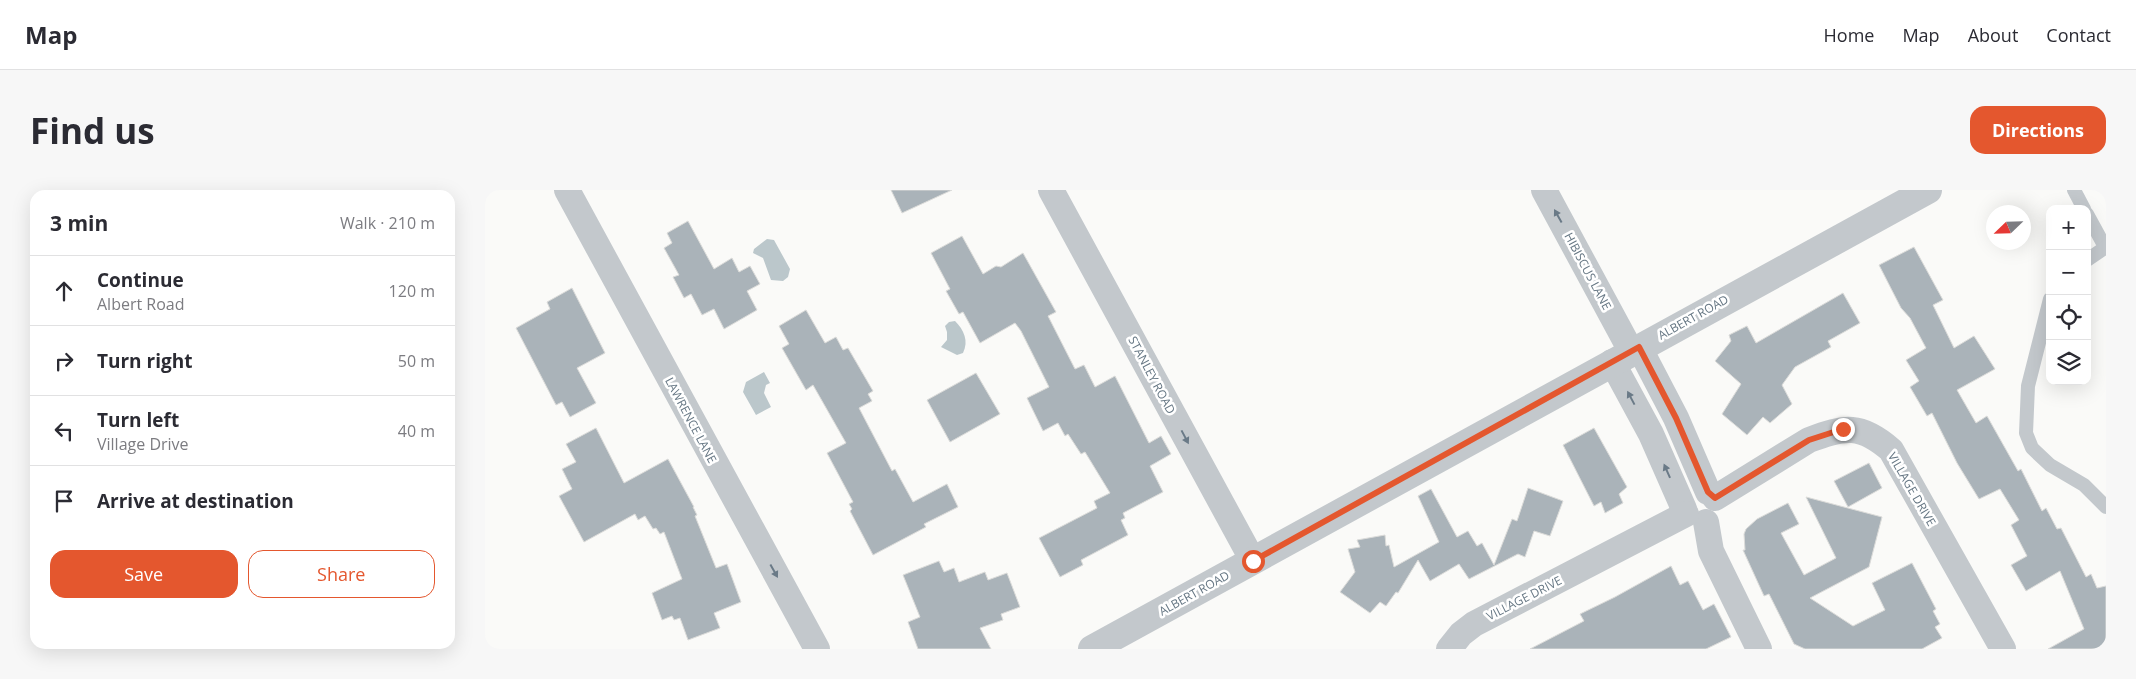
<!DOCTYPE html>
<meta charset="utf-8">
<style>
:root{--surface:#fff;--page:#f7f7f7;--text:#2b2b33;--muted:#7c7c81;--line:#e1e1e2;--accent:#e4572e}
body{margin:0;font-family:"Open Sans",sans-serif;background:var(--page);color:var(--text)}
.controls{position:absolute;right:15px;top:15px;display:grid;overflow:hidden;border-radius:10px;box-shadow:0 5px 20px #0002}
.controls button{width:45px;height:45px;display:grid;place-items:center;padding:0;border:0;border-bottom:1px solid var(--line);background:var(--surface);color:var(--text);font:25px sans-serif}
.compass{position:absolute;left:1501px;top:15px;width:45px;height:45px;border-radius:50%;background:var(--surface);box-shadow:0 5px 20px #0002;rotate:247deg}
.stop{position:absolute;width:15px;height:15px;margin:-11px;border:4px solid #e4572e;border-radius:50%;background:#fff}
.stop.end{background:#e4572e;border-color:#fff;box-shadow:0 1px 5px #0008}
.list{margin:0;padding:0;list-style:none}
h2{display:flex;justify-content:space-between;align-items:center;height:65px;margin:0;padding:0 20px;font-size:21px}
h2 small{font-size:16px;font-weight:400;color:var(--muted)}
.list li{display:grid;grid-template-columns:32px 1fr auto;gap:15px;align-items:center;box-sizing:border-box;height:70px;padding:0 20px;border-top:1px solid var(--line)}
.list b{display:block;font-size:19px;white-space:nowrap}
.list p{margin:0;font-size:16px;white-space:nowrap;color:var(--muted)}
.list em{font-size:16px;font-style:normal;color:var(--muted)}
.actions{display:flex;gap:10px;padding:15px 20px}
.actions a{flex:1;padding:11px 0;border:1px solid var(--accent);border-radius:15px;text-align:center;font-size:18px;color:var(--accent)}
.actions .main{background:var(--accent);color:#fff}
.icon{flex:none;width:28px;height:28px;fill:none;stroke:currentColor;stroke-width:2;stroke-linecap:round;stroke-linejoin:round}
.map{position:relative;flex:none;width:1621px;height:459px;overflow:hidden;border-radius:15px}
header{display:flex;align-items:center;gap:30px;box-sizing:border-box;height:70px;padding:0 25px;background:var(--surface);border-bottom:1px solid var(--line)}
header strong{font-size:24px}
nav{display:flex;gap:28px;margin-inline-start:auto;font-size:18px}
.intro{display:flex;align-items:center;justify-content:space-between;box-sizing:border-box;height:120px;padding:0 30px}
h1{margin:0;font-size:35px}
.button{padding:12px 22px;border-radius:15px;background:var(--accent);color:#fff;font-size:18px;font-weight:700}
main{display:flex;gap:30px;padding:0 30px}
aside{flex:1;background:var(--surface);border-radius:15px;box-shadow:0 5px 20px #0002}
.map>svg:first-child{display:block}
.water{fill:#bbc7cb}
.building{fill:#aab3b9;stroke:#dcdcda}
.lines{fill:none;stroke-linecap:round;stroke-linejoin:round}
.service{stroke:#c3c8cc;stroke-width:14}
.minor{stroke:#c3c8cc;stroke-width:26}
.tertiary{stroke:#c3c8cc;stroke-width:28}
.oneway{fill:#6a7a87}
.route{stroke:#e4572e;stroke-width:6}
.labels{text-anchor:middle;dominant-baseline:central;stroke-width:5;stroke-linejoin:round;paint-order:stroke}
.street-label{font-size:12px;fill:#657683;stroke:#fff}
</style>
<header>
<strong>Map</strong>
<nav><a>Home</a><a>Map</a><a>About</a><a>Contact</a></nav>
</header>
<div class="intro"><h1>Find us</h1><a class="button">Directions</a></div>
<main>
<aside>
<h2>3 min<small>Walk · 210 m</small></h2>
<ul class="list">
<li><svg class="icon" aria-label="ahead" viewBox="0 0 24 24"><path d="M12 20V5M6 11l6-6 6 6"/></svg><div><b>Continue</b><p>Albert Road</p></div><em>120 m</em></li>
<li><svg class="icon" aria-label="right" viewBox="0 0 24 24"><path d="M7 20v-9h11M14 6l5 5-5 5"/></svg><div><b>Turn right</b></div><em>50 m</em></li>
<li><svg class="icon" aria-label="left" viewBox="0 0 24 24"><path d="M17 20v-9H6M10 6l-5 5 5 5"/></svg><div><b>Turn left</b><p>Village Drive</p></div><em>40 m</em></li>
<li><svg class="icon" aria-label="arrive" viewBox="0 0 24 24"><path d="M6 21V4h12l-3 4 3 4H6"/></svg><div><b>Arrive at destination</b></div></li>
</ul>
<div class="actions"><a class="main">Save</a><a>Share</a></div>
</aside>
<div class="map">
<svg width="1621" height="459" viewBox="0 0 1621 459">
<rect width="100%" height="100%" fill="#fafaf8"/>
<g class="water">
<path d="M282 49 289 50 305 79 303 87 298 91 286 90 278 68 268 63 269 59Z"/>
<path d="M470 131C479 140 484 151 478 163L472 165 456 157 462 150V142L460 136 464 132Z"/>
<path d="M279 182 285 193 281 195 279 203 286 217 271 225 258 202 261 192Z"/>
</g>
<g class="building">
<path d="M406 0H467L417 23Z"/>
<path d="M203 31 229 79 247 68 254 82 265 76 275 94 262 101 272 120 239 139 229 119 217 125 206 104 199 108 188 87 194 85 179 58 187 53 182 43Z"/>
<path d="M477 46 498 84 511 76 516 77 538 63 571 122 563 126 590 179 599 175 610 197 630 186 664 253 676 246 686 264 665 276 678 302 638 323 640 328 636 330 643 345 596 370 598 375 575 387 554 348 612 318 609 311 625 303 600 262 596 264 583 244 580 246 573 233 558 241 542 208 564 197 536 141 530 133 495 153 478 122 474 124 461 101 465 99 446 63Z"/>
<path d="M1429 57 1458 110 1448 115 1469 158 1489 146 1510 179 1472 200 1491 233 1502 226 1533 281 1536 279 1557 321 1561 318 1572 339 1576 338 1601 387 1606 384 1612 398 1621 396V459H1563L1599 439 1575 381 1541 401 1526 375 1542 366 1526 335 1534 330 1515 299 1494 309 1472 273 1447 223 1442 226 1425 197 1434 191 1421 170 1441 158 1425 128 1416 118 1394 75Z"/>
<path d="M87 98 120 163 92 178 111 213 85 227 77 212 71 215 31 138 65 119 62 112Z"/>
<path d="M1358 103 1375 133 1343 151 1346 157 1310 177 1297 195 1307 214 1285 233 1278 227 1262 245 1237 224 1256 194 1230 171 1246 151 1244 145 1262 136 1271 153Z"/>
<path d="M321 120 340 153 351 147 358 160 363 158 388 201 383 204 387 211 374 218 407 281 410 279 428 312 462 294 473 317 439 334 441 337 388 365 365 321 367 319 364 314 368 312 342 263 361 253 328 195 321 200 297 158 304 154 294 136Z"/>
<path d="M491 183 515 224 465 252 442 210Z"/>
<path d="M111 238 139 293 183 269 209 317H208L212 325 210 326 231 378 242 374 256 412 229 423 235 438 203 450 195 428 189 430 187 426 177 430 167 403 197 389 179 342 175 344 171 338 168 339 160 326 153 330 150 324 99 352 74 306 87 299 77 279 91 272 81 254Z"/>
<path d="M1109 238 1142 297 1134 304 1138 313 1120 323 1116 312 1109 316 1078 255Z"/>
<path d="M1384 273 1397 298 1363 317 1349 291Z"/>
<path d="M1043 298 1078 311 1065 346 1049 341 1040 367 1033 364 984 389 974 374 945 391 933 370 913 403 911 402 901 416 895 412 885 423 855 402 870 382 863 359 875 357 872 350 900 345 901 356 904 355 909 377 954 352 933 306 946 299 972 347 983 341 992 356 997 353 1009 375 1027 329 1032 331Z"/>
<path d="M1321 307 1397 327 1384 377 1325 408 1368 436 1400 420 1387 393 1427 373 1451 419 1448 421 1455 434 1450 437 1457 448 1437 459H1320L1309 454 1284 404 1279 406 1258 360H1260L1259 344 1261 339 1272 329 1303 313 1314 334 1296 343 1319 385 1351 368Z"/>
<path d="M454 371 459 382 469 378 474 392 500 382 503 390 522 383 535 417 516 424 518 430 495 438 506 459H433L423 432 435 427 418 385Z"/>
<path d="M1186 376 1195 395 1203 391 1218 420 1229 414 1246 447 1221 459H1045L1099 431 1095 424 1130 407Z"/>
</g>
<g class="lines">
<g class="service">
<path d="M1589 0 1599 19"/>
<path d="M1602 24 1620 57"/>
<path d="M1602 70 1621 57"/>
<path d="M1565 109 1543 196 1541 243 1547 258 1565 275 1599 295 1621 317"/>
</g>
<g class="minor">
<path d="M82 0 332 459"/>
<path d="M566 0 768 371"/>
<path d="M1059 0 1146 161"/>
<path d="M1154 157 1191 228 1223 302"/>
<path d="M1127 172 1166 244 1199 319"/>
<path d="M1230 308 1324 250C1360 236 1376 234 1406 260L1518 459"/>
<path d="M1221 332 1226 361 1274 459"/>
<path d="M964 459 976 444 989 434 1201 324"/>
</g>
<path class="tertiary" d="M607 459 1443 0"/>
</g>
<defs><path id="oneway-solid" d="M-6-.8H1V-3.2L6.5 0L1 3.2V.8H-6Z" transform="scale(1.25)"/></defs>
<g class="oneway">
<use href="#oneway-solid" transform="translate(1073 26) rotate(-119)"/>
<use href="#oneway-solid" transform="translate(1146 208) rotate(-118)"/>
<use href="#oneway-solid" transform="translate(700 247) rotate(62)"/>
<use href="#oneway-solid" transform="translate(1182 281) rotate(-114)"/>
<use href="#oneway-solid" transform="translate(289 381) rotate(61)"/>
</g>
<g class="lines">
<path class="route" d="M768 371 1154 157 1191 228 1223 302 1230 308 1324 250 1358 239"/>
</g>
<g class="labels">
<g class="street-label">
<text transform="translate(1103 81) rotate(62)">HIBISCUS LANE</text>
<text transform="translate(1208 127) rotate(-29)">ALBERT ROAD</text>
<text transform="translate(667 185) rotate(62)">STANLEY ROAD</text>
<text transform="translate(206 230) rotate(62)">LAWRENCE LANE</text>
<text transform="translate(1427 299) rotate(60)">VILLAGE DRIVE</text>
<text transform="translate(709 403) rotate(-29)">ALBERT ROAD</text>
<text transform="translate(1039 408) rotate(-27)">VILLAGE DRIVE</text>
</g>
</g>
</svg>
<div class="controls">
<button>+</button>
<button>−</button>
<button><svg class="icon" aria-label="locate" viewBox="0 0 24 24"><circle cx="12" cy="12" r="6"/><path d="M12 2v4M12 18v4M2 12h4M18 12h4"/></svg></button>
<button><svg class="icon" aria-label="layers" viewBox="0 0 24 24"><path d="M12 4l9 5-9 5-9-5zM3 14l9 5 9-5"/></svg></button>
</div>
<svg class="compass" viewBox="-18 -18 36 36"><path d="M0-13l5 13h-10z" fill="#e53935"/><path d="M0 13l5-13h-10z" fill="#7c7c81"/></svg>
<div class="stop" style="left:768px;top:371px"></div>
<div class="stop end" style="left:1358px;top:239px"></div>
</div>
</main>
